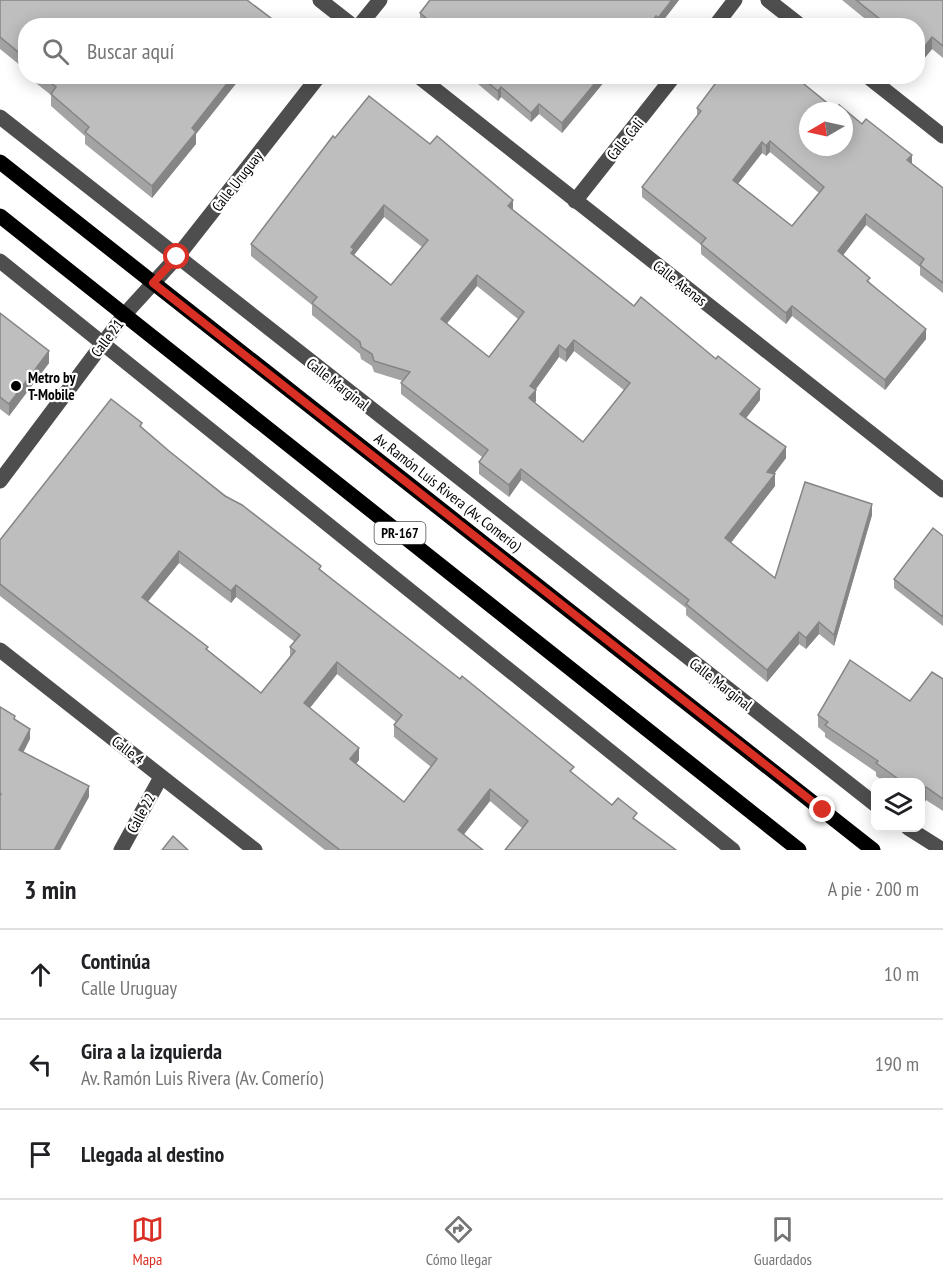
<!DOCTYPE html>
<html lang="es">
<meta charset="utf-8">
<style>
:root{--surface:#fff;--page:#f6f6f6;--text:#202124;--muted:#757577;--line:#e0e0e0;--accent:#d93025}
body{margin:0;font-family:"PT Sans Narrow",sans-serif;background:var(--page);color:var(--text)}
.controls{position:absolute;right:18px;bottom:18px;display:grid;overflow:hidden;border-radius:12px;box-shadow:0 3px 15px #0003}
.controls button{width:54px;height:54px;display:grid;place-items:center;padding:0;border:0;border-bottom:2px solid var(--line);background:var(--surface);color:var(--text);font:30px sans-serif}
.compass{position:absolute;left:799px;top:102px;width:54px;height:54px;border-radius:50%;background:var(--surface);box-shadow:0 3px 15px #0003;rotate:261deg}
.stop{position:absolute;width:18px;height:18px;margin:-14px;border:4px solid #d93025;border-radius:50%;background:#fff}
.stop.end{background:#d93025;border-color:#fff;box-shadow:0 2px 6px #0008}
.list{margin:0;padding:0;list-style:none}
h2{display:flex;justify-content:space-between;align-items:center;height:78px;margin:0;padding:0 24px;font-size:26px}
h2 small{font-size:20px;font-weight:400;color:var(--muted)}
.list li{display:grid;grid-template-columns:39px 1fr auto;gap:18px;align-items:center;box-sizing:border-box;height:90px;padding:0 24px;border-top:2px solid var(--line)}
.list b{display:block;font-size:22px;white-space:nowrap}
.list p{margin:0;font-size:20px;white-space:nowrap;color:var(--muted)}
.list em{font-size:20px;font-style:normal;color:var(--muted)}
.icon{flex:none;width:33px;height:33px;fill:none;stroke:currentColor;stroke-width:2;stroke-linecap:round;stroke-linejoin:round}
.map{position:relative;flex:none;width:943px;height:850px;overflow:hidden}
.search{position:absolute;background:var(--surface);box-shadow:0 3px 15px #0003;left:18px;right:18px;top:18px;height:66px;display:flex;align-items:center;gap:15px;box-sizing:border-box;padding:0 21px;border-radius:24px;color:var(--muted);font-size:22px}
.sheet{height:348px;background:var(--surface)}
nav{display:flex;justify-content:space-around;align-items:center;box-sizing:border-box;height:84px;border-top:2px solid var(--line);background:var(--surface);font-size:16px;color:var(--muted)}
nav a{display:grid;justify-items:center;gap:3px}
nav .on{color:var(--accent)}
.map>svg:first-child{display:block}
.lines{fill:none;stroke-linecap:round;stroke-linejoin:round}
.minor{stroke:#4e4e4e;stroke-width:15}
.major{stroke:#000;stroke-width:15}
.wall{fill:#a3a3a3;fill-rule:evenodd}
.shaded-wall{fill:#858585}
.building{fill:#bebebe;stroke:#858585;stroke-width:1.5;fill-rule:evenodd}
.route{stroke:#d93025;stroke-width:8}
.poi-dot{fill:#000;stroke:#fff;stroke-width:2}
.labels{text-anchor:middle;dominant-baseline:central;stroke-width:4.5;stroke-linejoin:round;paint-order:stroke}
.shield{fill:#fff;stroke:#4c4c4c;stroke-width:1.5}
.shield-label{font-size:14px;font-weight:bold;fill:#000}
.street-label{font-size:15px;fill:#000;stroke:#fff}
.poi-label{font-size:15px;font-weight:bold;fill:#000;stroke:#fff;text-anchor:start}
</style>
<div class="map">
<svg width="943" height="850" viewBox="0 0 943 850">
<rect width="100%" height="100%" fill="#fff"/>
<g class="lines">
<g class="minor">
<path d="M320 0 353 26"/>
<path d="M768 0 801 26"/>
<path d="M359 26 380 0"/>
<path d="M715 26 735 0"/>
<path d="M418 76 943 490"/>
<path d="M867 76 943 136"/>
<path d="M0 117 876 805"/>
<path d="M575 201 674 76"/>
<path d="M0 261 733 850"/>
<path d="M0 481 125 314 177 257 319 76"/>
<path d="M0 650 255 850"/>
<path d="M908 828 943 850"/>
<path d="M121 850 161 777"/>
</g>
<g class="major">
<path d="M0 162 873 850"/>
<path d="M0 216 799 850"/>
</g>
</g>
<g class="wall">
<path d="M0 0 276 26H26V75L21 71V66L0 49Z"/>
<path d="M430 0H679L659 26H424L420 22V13Z"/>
<path d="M842 0H943V58L932 49 918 66V26H874Z"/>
<path d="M27 76H242L196 134V144L152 198 85 144V136L51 106V95Z"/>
<path d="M476 76H609L562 133 539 114 531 122 501 97 498 101 478 84V78Z"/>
<path d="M697 108 836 110 912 164 943 188V293L920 275V267L866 225 843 255 926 339 885 390 792 316 786 324 701 254V245L642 197V187L697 116ZM770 152 819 193 792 226 738 184 762 153 766 156Z"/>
<path d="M335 138 513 210 634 306 760 400 746 418 786 458 774 474 775 486 731 543 775 578 872 515 834 646 819 634 806 649 799 644 767 682 686 615V608L521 480 509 497 479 474V462L482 457 401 394V383L403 381 374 372 372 366 361 359 360 354 312 315V305L251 256V244ZM384 217 422 247 391 285 354 255ZM477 286 518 319 489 357 446 324ZM574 351 624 390 583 442 535 403 536 401 535 390 559 357 566 362Z"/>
<path d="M0 313 49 363 9 416 0 409Z"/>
<path d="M142 428 169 451 321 570 612 805 637 813 522 828 490 801 464 834 483 850H325L0 596V540ZM179 563 231 603 236 597 295 642 290 647V656L261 693 148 601ZM337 674 396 722 394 725V737L431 767 404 802 356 764 359 760 310 708Z"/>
<path d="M943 536V626L894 588V579Z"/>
<path d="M943 679V811L926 800 921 807V783H886L876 776V772L825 737V733L818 727V715L910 701Z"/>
</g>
<g class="shaded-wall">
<path d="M672 0H679L659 26H658V18Z"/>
<path d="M656 16V26H649Z"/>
<path d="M932 37V49L918 66V55Z"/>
<path d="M233 76H242L196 134V144L152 198V186L192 128Z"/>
<path d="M601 76H609L562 133V123Z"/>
<path d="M501 87V97L498 101V91Z"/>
<path d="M539 104V114L531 122V113Z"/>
<path d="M770 141V152L766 156V146Z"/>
<path d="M762 142V153L733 190V180Z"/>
<path d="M912 155V165L907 160Z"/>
<path d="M513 200V211L508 206Z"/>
<path d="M384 205V217L354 255 351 264V247Z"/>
<path d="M866 214V225L838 262V251Z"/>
<path d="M477 275V286L441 331V319Z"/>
<path d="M792 306V316L786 324V313Z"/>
<path d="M926 329V339L885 390V380Z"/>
<path d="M574 340V351L566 362V350Z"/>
<path d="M559 345V357L531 396 536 390V401L529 410 530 386Z"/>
<path d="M49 351V363L9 416V404Z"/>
<path d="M760 389V400L740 426V414Z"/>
<path d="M786 447V458L767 483V472Z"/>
<path d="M521 469V480L509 497V485Z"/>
<path d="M775 474V486L725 550V538Z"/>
<path d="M872 504V515L834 646V635Z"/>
<path d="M179 551V563L142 609V597Z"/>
<path d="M236 585V597L231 603V591Z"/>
<path d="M819 622V634L806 649V638Z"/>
<path d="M799 632V644L767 682V670Z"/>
<path d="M337 662V674L304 715V703Z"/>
<path d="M30 729V739L19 761V750Z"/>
<path d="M359 748V760L350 771V759Z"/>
<path d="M89 786V797L60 850H54Z"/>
<path d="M926 787V800L921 807V794Z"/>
<path d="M490 789V801L458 842V830Z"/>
</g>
<g class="building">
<path d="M0 0H247L276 22 273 26H26V63L21 59 23 56 0 37Z"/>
<path d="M430 0H672L658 18 656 16 649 26H436L420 13Z"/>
<path d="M856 0H943V46L932 37 918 55V26H880L878 24 881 20Z"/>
<path d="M42 76H233L192 128 196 132 152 186 85 132 89 127 51 94 56 87Z"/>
<path d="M480 76H601L562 123 539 104 531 113 501 87 498 91Z"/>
<path d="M721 76H794L836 110 839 105 862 124 866 119 912 155 907 160 943 188V283L920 265 924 259 866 214 838 251 870 278 867 281 926 329 885 380 792 306 786 313 701 244 706 238 642 187 701 111 697 108ZM808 111H844V147H808ZM770 141 824 187 792 226 733 180 762 142 766 146Z"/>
<path d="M369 96 430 144 437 136 513 200 508 206 634 306 641 297 716 359 718 356 760 389 740 414 786 447 767 472 775 474 725 538 775 578 805 482 872 504 834 635 819 622 806 638 799 632 767 670 686 604 689 600 521 469 509 485 479 462 488 450 401 383 410 372 374 361 372 354 361 347 360 342 312 303 317 297 251 244 333 136 335 138ZM384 205 428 240 391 285 351 253 354 249 351 247ZM477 275 524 312 489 357 441 319ZM574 340 630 383 583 442 529 398 536 390 530 386 559 345 566 350Z"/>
<path d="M0 313 49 351 9 404 0 397Z"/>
<path d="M111 399 142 423 140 426 169 451 225 496 242 505 321 566 319 569 460 679 462 676 574 767 570 771 612 805 618 798 637 813 633 818 676 850H505L528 821 490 789 458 830 483 850H340L0 584V540ZM179 551 231 591 236 585 300 635 290 647 295 651 261 693 206 649 208 647 142 597ZM337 662 402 715 394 725 437 759 404 802 350 759 359 748 304 703Z"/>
<path d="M933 528 943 536V617L894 579Z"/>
<path d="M850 660 910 701 932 672 943 679V799L926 787 921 794V783H904L876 763 878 761 825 725 828 722 818 715Z"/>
<path d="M0 707 15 716 14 719 30 729 19 750 89 786 54 850H0V796L1 794H0Z"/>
<path d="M173 836 188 850H162Z"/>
</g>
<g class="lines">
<path class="route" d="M177 257 153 283 823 810"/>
</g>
<circle class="poi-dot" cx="16" cy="386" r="6"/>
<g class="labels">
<rect class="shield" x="374.5" y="522" width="51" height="22" rx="4.5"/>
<g class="shield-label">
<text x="400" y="533">PR-167</text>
</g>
<g class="street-label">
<text transform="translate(625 139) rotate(-51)">Calle Cali</text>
<text transform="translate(237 181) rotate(-52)">Calle Uruguay</text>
<text transform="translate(680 283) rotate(38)">Calle Atenas</text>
<text transform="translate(107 338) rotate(-53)">Calle 21</text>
<text transform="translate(338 384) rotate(38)">Calle Marginal</text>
<text transform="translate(448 492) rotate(38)">Av. Ramón Luis Rivera (Av. Comerío)</text>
<text transform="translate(721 684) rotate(38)">Calle Marginal</text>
<text transform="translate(128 750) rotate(38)">Calle 4</text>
<text transform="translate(141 813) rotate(-61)">Calle 22</text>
</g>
<g class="poi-label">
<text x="28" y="377">Metro by<tspan x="28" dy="17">T-Mobile</tspan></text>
</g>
</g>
</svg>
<div class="controls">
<button><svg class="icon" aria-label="layers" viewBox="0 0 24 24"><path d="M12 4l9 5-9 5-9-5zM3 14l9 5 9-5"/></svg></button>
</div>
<svg class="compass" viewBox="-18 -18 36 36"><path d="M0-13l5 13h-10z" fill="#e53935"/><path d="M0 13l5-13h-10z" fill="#757577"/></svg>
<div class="stop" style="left:177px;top:257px"></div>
<div class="stop end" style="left:823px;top:810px"></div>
<div class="search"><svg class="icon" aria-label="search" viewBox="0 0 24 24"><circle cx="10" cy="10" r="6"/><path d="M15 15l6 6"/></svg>Buscar aquí</div>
</div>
<section class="sheet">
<h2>3 min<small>A pie · 200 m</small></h2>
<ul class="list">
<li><svg class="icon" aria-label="ahead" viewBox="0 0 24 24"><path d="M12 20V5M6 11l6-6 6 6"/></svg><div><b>Continúa</b><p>Calle Uruguay</p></div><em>10 m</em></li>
<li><svg class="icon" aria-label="left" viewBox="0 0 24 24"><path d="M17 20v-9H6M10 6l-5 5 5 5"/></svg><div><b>Gira a la izquierda</b><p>Av. Ramón Luis Rivera (Av. Comerío)</p></div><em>190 m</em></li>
<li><svg class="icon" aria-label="arrive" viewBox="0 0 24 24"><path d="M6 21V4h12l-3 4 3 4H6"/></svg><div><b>Llegada al destino</b></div></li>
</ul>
</section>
<nav>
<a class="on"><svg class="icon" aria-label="map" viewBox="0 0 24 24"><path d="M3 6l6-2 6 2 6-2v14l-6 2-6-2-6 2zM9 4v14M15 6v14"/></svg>Mapa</a>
<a><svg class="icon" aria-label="directions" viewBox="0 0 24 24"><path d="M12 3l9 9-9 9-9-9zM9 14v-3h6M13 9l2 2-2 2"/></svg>Cómo llegar</a>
<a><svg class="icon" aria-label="saved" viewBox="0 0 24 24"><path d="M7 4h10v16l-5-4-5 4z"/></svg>Guardados</a>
</nav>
